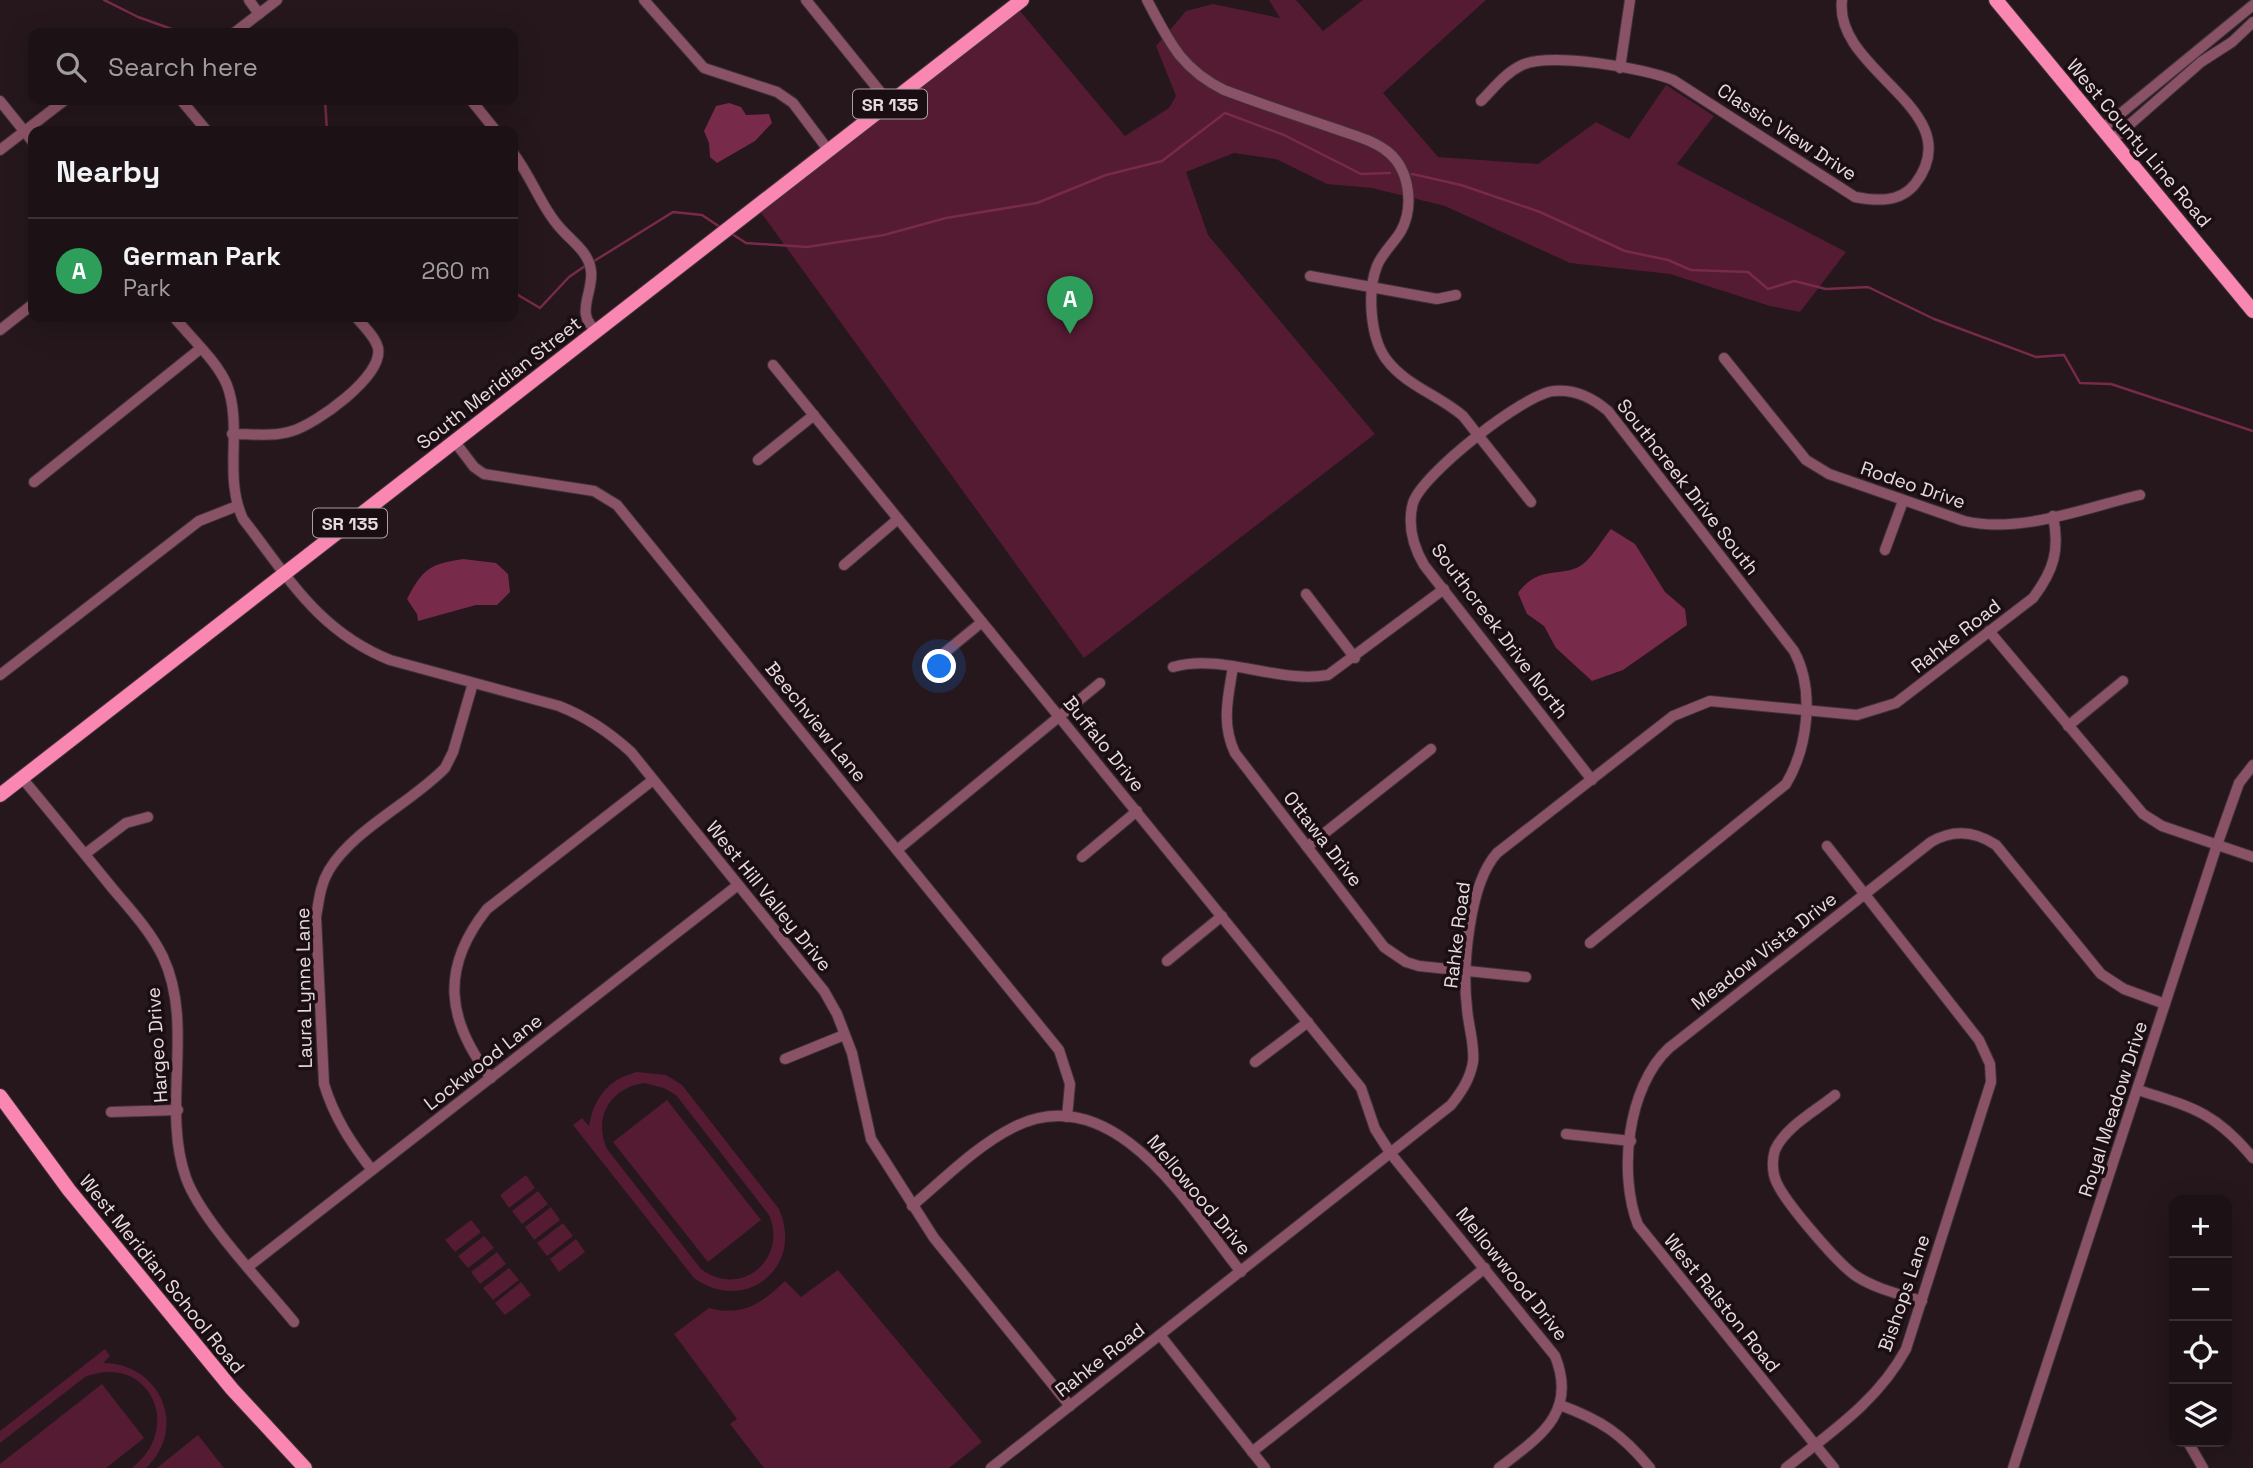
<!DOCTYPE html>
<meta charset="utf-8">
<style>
:root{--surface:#1c1115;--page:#291f22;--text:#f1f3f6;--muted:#a09da0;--line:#3a3134;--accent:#d93025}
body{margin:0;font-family:"Space Grotesk",sans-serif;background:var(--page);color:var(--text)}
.controls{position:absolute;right:21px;bottom:21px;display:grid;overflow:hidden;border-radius:14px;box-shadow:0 7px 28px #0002}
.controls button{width:63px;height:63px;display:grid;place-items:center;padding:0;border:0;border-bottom:2px solid var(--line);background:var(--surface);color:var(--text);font:35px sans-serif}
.you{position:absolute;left:940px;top:667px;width:24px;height:24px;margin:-18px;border:5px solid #fff;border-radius:50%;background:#1a73e8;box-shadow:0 0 0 10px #1a73e833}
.badge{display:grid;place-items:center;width:46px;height:46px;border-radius:50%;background:var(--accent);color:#fff;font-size:23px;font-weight:700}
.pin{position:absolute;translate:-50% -58px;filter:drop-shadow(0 2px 4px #0008)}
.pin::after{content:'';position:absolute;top:37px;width:24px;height:21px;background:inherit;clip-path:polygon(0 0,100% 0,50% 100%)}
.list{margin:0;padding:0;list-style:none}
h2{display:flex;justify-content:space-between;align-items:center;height:91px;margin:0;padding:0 28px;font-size:30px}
h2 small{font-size:23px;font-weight:400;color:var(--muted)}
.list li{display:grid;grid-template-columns:46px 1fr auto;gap:21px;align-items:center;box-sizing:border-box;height:105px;padding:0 28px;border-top:2px solid var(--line)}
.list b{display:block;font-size:26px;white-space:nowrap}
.list p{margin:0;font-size:23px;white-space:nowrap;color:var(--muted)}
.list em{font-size:23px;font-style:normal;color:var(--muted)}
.icon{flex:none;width:38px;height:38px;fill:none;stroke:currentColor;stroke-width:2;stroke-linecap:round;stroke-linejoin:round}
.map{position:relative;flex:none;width:2253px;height:1468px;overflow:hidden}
.search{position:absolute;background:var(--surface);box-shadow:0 7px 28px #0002;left:28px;top:28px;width:490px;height:77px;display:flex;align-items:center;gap:18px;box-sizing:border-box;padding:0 24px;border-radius:14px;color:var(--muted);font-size:26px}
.panel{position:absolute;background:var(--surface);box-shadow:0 7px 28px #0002;left:28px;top:126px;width:490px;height:196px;border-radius:14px}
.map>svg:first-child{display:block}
.green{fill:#541b33;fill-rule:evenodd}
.water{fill:#782a4b}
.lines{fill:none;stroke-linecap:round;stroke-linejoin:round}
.stream{stroke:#782a4b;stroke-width:2.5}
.minor-casing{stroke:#403337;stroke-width:12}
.major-casing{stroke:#403337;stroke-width:16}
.minor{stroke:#8a5266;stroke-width:10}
.major{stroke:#fa86b2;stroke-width:14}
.labels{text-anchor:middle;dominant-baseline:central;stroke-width:7;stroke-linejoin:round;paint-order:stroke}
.shield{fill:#1b0e13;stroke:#a99ea2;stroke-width:2}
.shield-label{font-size:18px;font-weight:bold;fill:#e6dcdf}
.street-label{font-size:19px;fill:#e6dcdf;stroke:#1b0e13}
</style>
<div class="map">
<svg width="2253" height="1468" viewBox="0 0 2253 1468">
<rect width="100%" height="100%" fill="#25171c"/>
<g class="green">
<path d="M1269 0H1296L1323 31 1363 0H1486L1383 93 1438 157 1538 164 1596 122 1629 139 1666 85 1714 116 1677 164 1846 252 1800 312 1770 306 1670 274 1570 263 1445 206 1372 188 1327 184 1276 159 1234 153 1186 172 1208 235 1375 434 1084 658 757 207 1015 5 1125 136 1169 108 1176 96 1156 46 1186 11 1213 4 1280 18Z"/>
<path d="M637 1072 666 1075 682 1085 779 1209C805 1267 745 1315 694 1278L573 1125 582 1118 589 1126C594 1098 608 1079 637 1072ZM644 1083 664 1088 676 1095 769 1215C788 1259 741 1299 701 1269L607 1149C593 1118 610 1088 644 1083Z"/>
<path d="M667 1100 761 1220 708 1262 613 1142Z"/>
<path d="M526 1175 535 1188 509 1208 500 1195Z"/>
<path d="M538 1191 548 1204 522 1224 512 1211Z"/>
<path d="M551 1207 560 1220 534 1240 525 1227Z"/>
<path d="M471 1220 481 1232 455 1252 445 1240Z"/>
<path d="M563 1223 573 1236 547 1256 537 1243Z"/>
<path d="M484 1236 494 1248 468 1268 458 1256Z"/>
<path d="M576 1239 585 1252 559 1272 550 1259Z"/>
<path d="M497 1252 506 1264 480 1284 471 1272Z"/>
<path d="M509 1268 519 1280 493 1300 483 1288Z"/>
<path d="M838 1270 982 1442 949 1468H764L730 1424 737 1419 674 1334 709 1308C742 1317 761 1304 785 1281L801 1297Z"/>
<path d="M521 1282 531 1295 505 1315 495 1303Z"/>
<path d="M105 1349 110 1356 103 1363C160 1363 189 1428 146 1468H132C185 1427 148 1352 85 1377L0 1443V1431Z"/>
<path d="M102 1384 144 1438 106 1468H0V1464Z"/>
<path d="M198 1435 224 1468H157Z"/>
</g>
<g class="water">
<path d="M729 103 741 107 746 115 769 114 772 123 755 141 717 163 710 157 709 143 704 131 716 106Z"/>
<path d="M1611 529 1635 544 1665 592 1685 609 1687 625 1623 670 1592 681 1556 648 1544 626 1527 614 1518 593C1540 563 1564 579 1583 564 1593 556 1602 540 1611 529Z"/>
<path d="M463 559 496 563 508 574 510 592 497 605H476L418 621 417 614 407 599C423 569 429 564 463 559Z"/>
</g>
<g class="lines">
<g class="stream">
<path d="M104 0 138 17 183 33"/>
<path d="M325 100 327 131"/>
<path d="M1412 174 1461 185 1540 212 1625 251 1668 260 1691 270 1748 272 1768 289 1794 281 1826 289 1868 287 1934 319 2036 357 2064 355 2080 383 2111 384 2253 431"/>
<path d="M732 234 746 243 807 247 884 235 946 218 1037 203 1106 175 1162 161 1225 113 1284 135 1361 174 1390 173"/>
<path d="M591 263 673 212 702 215 720 227"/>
<path d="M513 292 540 308 569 277 585 266"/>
</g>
<defs>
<g id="minor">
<path d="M249 0 259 14"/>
<path d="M644 0 704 68 777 92 793 103 829 151"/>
<path d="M806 0 890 104"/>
<path d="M1147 0C1169 41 1180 68 1224 90 1259 103 1294 115 1330 127 1349 134 1372 139 1388 152 1410 170 1414 207 1401 231 1394 243 1382 253 1377 266 1367 291 1370 337 1386 359 1406 386 1439 395 1463 416L1531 502"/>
<path d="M234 33 277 0"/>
<path d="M1620 68 1630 0"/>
<path d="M181 100 207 131"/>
<path d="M471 100 496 131"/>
<path d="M0 101 33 142"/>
<path d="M1481 101C1494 88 1505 73 1522 65 1550 52 1645 68 1673 80L1855 197C1876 201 1900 203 1915 184 1972 110 1833 72 1842 0"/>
<path d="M2103 128 2253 5"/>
<path d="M2112 140 2201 62 2232 42 2253 22"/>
<path d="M0 150 65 100"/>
<path d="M513 153C531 176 543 211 563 231 574 243 589 253 591 271 594 292 573 316 598 331"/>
<path d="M1310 276 1437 299 1456 295"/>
<path d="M174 317C191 338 217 361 227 385 243 428 223 476 243 519 289 578 318 631 390 660L559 706C587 717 609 732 631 752L824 991 837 1014 852 1053 871 1139 934 1238 1070 1406"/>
<path d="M0 330 33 304"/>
<path d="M1724 358 1806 460 1829 474 1964 521C2021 534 2084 508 2140 495"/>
<path d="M773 365 1361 1088 1375 1129 1391 1154 1555 1356C1578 1413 1539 1437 1499 1468"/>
<path d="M232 434C251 434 274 437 292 431 316 424 384 376 378 348 375 336 363 326 356 317"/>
<path d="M455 442 474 467 484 474 594 491 617 505 1059 1050 1070 1084 1067 1117"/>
<path d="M758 460 814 415"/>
<path d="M34 482 200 349"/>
<path d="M1885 550 1903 501"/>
<path d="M844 565 898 519"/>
<path d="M1306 594 1355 658"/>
<path d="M1989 631 2143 814 2162 826 2253 857"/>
<path d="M927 667 982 622"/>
<path d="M1173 667C1224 653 1277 684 1328 675L1444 589"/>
<path d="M1233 667C1228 697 1221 724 1235 753L1384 947 1406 962 1419 966 1526 977"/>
<path d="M0 675 199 521 237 506"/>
<path d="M2068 726 2123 681"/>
<path d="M22 778C53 815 83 852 113 889 131 910 151 932 163 957 195 1025 161 1108 186 1178 201 1220 264 1285 294 1322"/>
<path d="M1307 847 1431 749"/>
<path d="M897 850 1100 683"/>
<path d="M85 854 126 823 148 817"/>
<path d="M1082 857 1137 811"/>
<path d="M1590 943 1786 784C1808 747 1815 690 1794 651L1608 411C1593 398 1574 389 1554 391 1525 393 1421 475 1413 503 1407 525 1413 546 1424 565L1592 780"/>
<path d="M1167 961 1222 916"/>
<path d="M785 1059 844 1035"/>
<path d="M1255 1062 1308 1022"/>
<path d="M491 1078C446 1020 440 968 487 909L653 780"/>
<path d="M2138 1090C2192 1107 2215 1112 2253 1158"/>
<path d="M1835 1095C1817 1110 1785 1127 1775 1150 1772 1159 1772 1172 1776 1181 1784 1201 1838 1264 1856 1276 1876 1289 1899 1294 1922 1301"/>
<path d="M111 1112 178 1110"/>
<path d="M1566 1134 1631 1141"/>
<path d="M372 1170C351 1143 334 1117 324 1084L316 917C319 901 320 885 329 870 354 829 411 803 445 768L453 752 473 683"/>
<path d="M912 1206C944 1179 976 1146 1014 1127 1114 1077 1189 1207 1241 1272"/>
<path d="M249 1266 738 885"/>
<path d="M1160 1335 1265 1468"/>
<path d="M1560 1405C1601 1420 1622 1434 1650 1468"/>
<path d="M2188 1442 2203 1468"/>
<path d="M1252 1452 1485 1268"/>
<path d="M991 1468 1451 1105C1462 1091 1470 1079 1473 1062 1475 1045 1468 1025 1467 1008 1462 967 1469 884 1497 853L1673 716 1710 701 1857 715 1896 703 2033 598C2054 570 2060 550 2053 516"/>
<path d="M1786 1468C1831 1432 1878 1401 1906 1349L1991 1082 1990 1064 1979 1040 1827 846"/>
<path d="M1834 1468 1638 1225C1618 1174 1627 1087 1669 1048L1931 842C1953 829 1975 831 1996 845L2101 974 2124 989 2165 1004"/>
<path d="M2013 1468 2217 845 2239 783 2253 765"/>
</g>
<g id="major">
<path d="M1996 0 2253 311"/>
<path d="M0 795 1022 0"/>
<path d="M0 1096 69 1190 232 1389 305 1468"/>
</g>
</defs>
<use href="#minor" class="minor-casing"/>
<use href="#major" class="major-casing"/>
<use href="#minor" class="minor"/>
<use href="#major" class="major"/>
</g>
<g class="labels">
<g class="shield">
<rect x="853" y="89.5" width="74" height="29" rx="5"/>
<rect x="313" y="508.5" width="74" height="29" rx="5"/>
</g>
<g class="shield-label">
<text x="890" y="104">SR 135</text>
<text x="350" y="523">SR 135</text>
</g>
<g class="street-label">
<text transform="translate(1787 132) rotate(33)">Classic View Drive</text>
<text transform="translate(2139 143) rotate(50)">West County Line Road</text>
<text transform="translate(499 383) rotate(-38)">South Meridian Street</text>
<text transform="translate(1913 485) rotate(19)">Rodeo Drive</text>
<text transform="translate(1688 487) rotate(52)">Southcreek Drive South</text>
<text transform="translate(1500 631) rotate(53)">Southcreek Drive North</text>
<text transform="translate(1956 636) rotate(-38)">Rahke Road</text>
<text transform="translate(816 722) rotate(51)">Beechview Lane</text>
<text transform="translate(1104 744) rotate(51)">Buffalo Drive</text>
<text transform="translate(1323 839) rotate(52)">Ottawa Drive</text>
<text transform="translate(769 896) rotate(51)">West Hill Valley Drive</text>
<text transform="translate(1457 935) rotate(-83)">Rahke Road</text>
<text transform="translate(1764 951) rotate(-38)">Meadow Vista Drive</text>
<text transform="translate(304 988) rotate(-91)">Laura Lynne Lane</text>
<text transform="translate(157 1045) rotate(-94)">Hargeo Drive</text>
<text transform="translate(483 1062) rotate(-38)">Lockwood Lane</text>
<text transform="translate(2113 1109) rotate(-72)">Royal Meadow Drive</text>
<text transform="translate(1199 1195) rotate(50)">Mellowood Drive</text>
<text transform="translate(162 1274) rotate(51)">West Meridian School Road</text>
<text transform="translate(1512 1274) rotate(51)">Mellowwood Drive</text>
<text transform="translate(1904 1293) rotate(-71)">Bishops Lane</text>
<text transform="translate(1722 1303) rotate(51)">West Ralston Road</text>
<text transform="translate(1100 1360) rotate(-38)">Rahke Road</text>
</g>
</g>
</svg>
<div class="controls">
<button>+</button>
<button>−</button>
<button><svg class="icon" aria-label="locate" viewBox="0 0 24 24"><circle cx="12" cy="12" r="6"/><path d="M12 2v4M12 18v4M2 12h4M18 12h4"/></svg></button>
<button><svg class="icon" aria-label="layers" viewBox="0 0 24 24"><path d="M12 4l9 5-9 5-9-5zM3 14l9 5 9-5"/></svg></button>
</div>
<div class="you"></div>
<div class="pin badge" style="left:1070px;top:334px;background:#2e9e5b">A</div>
<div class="search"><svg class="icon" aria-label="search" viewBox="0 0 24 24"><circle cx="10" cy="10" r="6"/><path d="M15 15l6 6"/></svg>Search here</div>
<section class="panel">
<h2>Nearby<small></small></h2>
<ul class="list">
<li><span class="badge" style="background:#2e9e5b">A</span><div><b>German Park</b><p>Park</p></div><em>260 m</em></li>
</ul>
</section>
</div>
